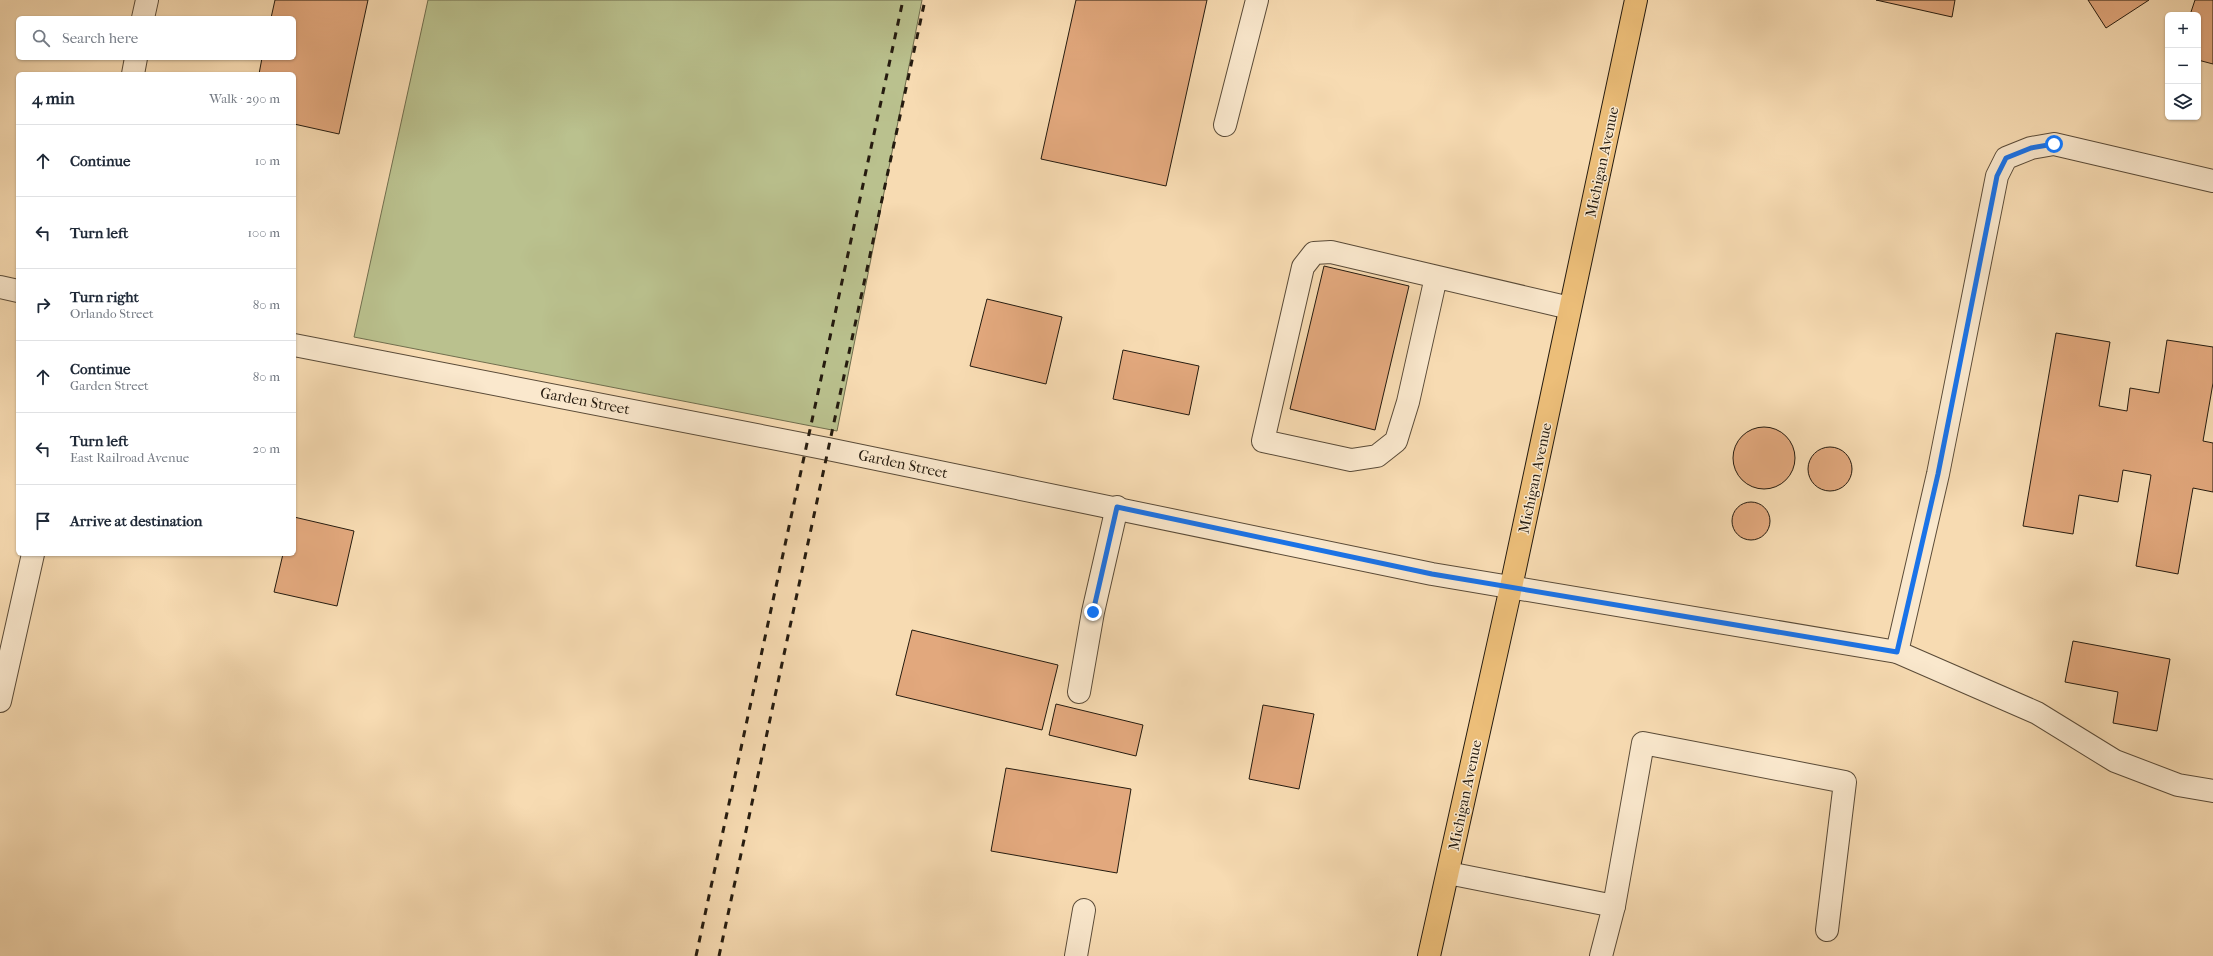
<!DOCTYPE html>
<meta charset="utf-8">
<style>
:root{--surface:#fff;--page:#f6f6f7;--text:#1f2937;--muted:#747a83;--line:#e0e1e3}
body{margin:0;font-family:"IM FELL French Canon",serif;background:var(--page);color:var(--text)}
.controls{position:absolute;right:12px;top:12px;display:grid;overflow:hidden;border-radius:6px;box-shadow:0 1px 3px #0004}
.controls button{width:36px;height:36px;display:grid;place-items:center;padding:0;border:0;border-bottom:1px solid var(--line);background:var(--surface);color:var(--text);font:20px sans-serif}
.stop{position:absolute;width:12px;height:12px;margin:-9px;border:3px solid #1a73e8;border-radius:50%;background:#fff}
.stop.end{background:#1a73e8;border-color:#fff;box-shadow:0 1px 4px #0008}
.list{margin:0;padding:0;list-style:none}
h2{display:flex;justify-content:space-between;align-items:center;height:52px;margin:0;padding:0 16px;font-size:17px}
h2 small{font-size:13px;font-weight:400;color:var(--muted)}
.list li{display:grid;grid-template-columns:26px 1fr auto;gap:12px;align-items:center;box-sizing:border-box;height:72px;padding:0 16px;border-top:1px solid var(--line)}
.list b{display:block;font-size:15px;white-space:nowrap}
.list p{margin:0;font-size:13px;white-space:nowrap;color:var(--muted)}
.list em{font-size:13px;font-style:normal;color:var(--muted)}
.icon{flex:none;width:22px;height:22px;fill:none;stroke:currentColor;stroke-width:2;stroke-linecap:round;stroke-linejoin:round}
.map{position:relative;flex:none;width:2213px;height:956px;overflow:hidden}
.search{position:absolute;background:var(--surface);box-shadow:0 1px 3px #0004;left:16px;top:16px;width:280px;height:44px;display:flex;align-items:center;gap:10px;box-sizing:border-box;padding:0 14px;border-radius:6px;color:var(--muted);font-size:15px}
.panel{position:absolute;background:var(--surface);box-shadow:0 1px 3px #0004;left:16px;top:72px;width:280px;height:484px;border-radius:6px}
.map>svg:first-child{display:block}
.green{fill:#bac18e;stroke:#706e4e}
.building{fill:#e2a87d;stroke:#251b0f}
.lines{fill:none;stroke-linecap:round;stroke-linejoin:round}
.minor-casing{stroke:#5a4b38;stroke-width:24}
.major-casing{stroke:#251b0f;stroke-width:24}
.minor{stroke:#fae8cd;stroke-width:22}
.major{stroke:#ecbe79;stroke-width:22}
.rail{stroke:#251b0f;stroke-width:3;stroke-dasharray:7 7;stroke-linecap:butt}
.route{stroke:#1a73e8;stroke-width:5}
.labels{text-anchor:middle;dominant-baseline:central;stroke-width:3;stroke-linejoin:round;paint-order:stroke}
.street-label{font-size:15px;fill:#251b0f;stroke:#fae8cd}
</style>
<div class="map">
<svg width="2213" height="956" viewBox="0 0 2213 956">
<rect width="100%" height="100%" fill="#f7dbb2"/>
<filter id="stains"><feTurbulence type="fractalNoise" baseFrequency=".005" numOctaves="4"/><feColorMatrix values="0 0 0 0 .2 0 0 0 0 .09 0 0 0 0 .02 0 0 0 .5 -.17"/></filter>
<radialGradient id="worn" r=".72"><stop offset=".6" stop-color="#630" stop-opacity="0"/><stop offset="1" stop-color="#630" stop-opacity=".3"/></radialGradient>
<path class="green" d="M428 0H922L837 431 354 337Z"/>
<g class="building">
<path d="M275 0H368L339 134 294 124V74H259L262 58H294V18H271Z"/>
<path d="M1076 0H1207L1166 186 1041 159Z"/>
<path d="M1876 0H1955L1952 17Z"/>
<path d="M2088 0H2149L2106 28Z"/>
<path d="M2195 0H2213V64L2198 60V15H2190Z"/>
<path d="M1324 266 1409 286 1375 430 1290 409Z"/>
<path d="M987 299 1062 317 1046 384 970 366Z"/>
<path d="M2056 333 2110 342 2099 406 2127 411 2130 388 2159 393 2167 340 2213 347V383L2203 441 2213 443V492L2193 488 2178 574 2136 566 2151 475 2123 470 2118 502 2079 495 2073 534 2023 526Z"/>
<path d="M1123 350 1199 366 1189 415 1113 399Z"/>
<circle cx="1764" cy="458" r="31"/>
<circle cx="1830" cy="469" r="22"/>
<circle cx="1751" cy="521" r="19"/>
<path d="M294 517 354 531 337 606 274 592 283 554H294Z"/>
<path d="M912 630 1058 665 1042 730 896 695Z"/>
<path d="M2073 641 2170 659 2157 731 2113 723 2118 692 2065 682Z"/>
<path d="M1056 704 1143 725 1136 756 1049 735Z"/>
<path d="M1263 705 1314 714 1299 789 1249 779Z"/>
<path d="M1006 768 1131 789 1117 873 991 851Z"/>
</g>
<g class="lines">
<defs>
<g id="minor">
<path d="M143 18 147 0"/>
<path d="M133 74 136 58"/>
<path d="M1225 125 1257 0"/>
<path d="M1436 277 1408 402 1396 441 1377 456 1351 460 1263 441 1303 267 1314 253 1331 252 1570 308"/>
<path d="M0 287 18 291"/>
<path d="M294 345 828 449 1432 574 1897 652 2037 713 2115 761 2178 785 2213 791"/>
<path d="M1897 652 1938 474 1997 176 2006 158 2031 148 2054 144 2213 181"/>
<path d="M1079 692 1093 612 1117 507"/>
<path d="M0 701 33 554"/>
<path d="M1448 873 1614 906"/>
<path d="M1076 956 1084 910"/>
<path d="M1601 956 1614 906 1643 743 1845 782 1827 930"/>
</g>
<path id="major" d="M1429 956 1511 587 1636 0"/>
</defs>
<use href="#minor" class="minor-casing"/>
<use href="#major" class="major-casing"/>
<use href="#minor" class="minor"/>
<use href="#major" class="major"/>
<g class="rail">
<path d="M696 956 903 0"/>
<path d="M719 956 925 0"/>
</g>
</g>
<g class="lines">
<path class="route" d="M1093 612 1117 507 1432 574 1897 652 1938 474 1997 176 2006 158 2031 148 2054 144"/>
</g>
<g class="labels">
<g class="street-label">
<text transform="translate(1602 162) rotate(-78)">Michigan Avenue</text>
<text transform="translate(585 401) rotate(11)">Garden Street</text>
<text transform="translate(903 464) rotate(12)">Garden Street</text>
<text transform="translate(1535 478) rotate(-78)">Michigan Avenue</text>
<text transform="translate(1465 795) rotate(-78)">Michigan Avenue</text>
</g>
</g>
<rect width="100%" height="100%" filter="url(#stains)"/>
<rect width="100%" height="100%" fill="url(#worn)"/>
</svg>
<div class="controls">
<button>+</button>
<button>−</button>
<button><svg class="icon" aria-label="layers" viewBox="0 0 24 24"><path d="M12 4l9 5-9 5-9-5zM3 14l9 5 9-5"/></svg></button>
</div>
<div class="stop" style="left:2054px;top:144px"></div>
<div class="stop end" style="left:1093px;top:612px"></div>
<div class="search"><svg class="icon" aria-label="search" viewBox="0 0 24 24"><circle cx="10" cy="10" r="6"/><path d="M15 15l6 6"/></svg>Search here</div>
<section class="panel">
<h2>4 min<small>Walk · 290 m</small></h2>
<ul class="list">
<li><svg class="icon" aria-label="ahead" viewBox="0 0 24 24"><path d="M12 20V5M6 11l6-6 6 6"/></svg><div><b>Continue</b></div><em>10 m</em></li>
<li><svg class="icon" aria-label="left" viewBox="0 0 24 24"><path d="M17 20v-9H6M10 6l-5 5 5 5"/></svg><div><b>Turn left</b></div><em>100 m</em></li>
<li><svg class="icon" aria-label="right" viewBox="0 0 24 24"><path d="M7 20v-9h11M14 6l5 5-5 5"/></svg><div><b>Turn right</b><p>Orlando Street</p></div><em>80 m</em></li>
<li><svg class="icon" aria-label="ahead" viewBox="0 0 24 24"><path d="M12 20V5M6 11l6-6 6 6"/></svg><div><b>Continue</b><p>Garden Street</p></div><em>80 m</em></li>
<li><svg class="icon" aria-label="left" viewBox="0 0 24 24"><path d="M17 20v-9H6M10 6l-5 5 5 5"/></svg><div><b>Turn left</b><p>East Railroad Avenue</p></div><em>20 m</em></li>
<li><svg class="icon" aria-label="arrive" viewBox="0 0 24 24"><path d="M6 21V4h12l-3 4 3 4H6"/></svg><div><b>Arrive at destination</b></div></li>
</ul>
</section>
</div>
